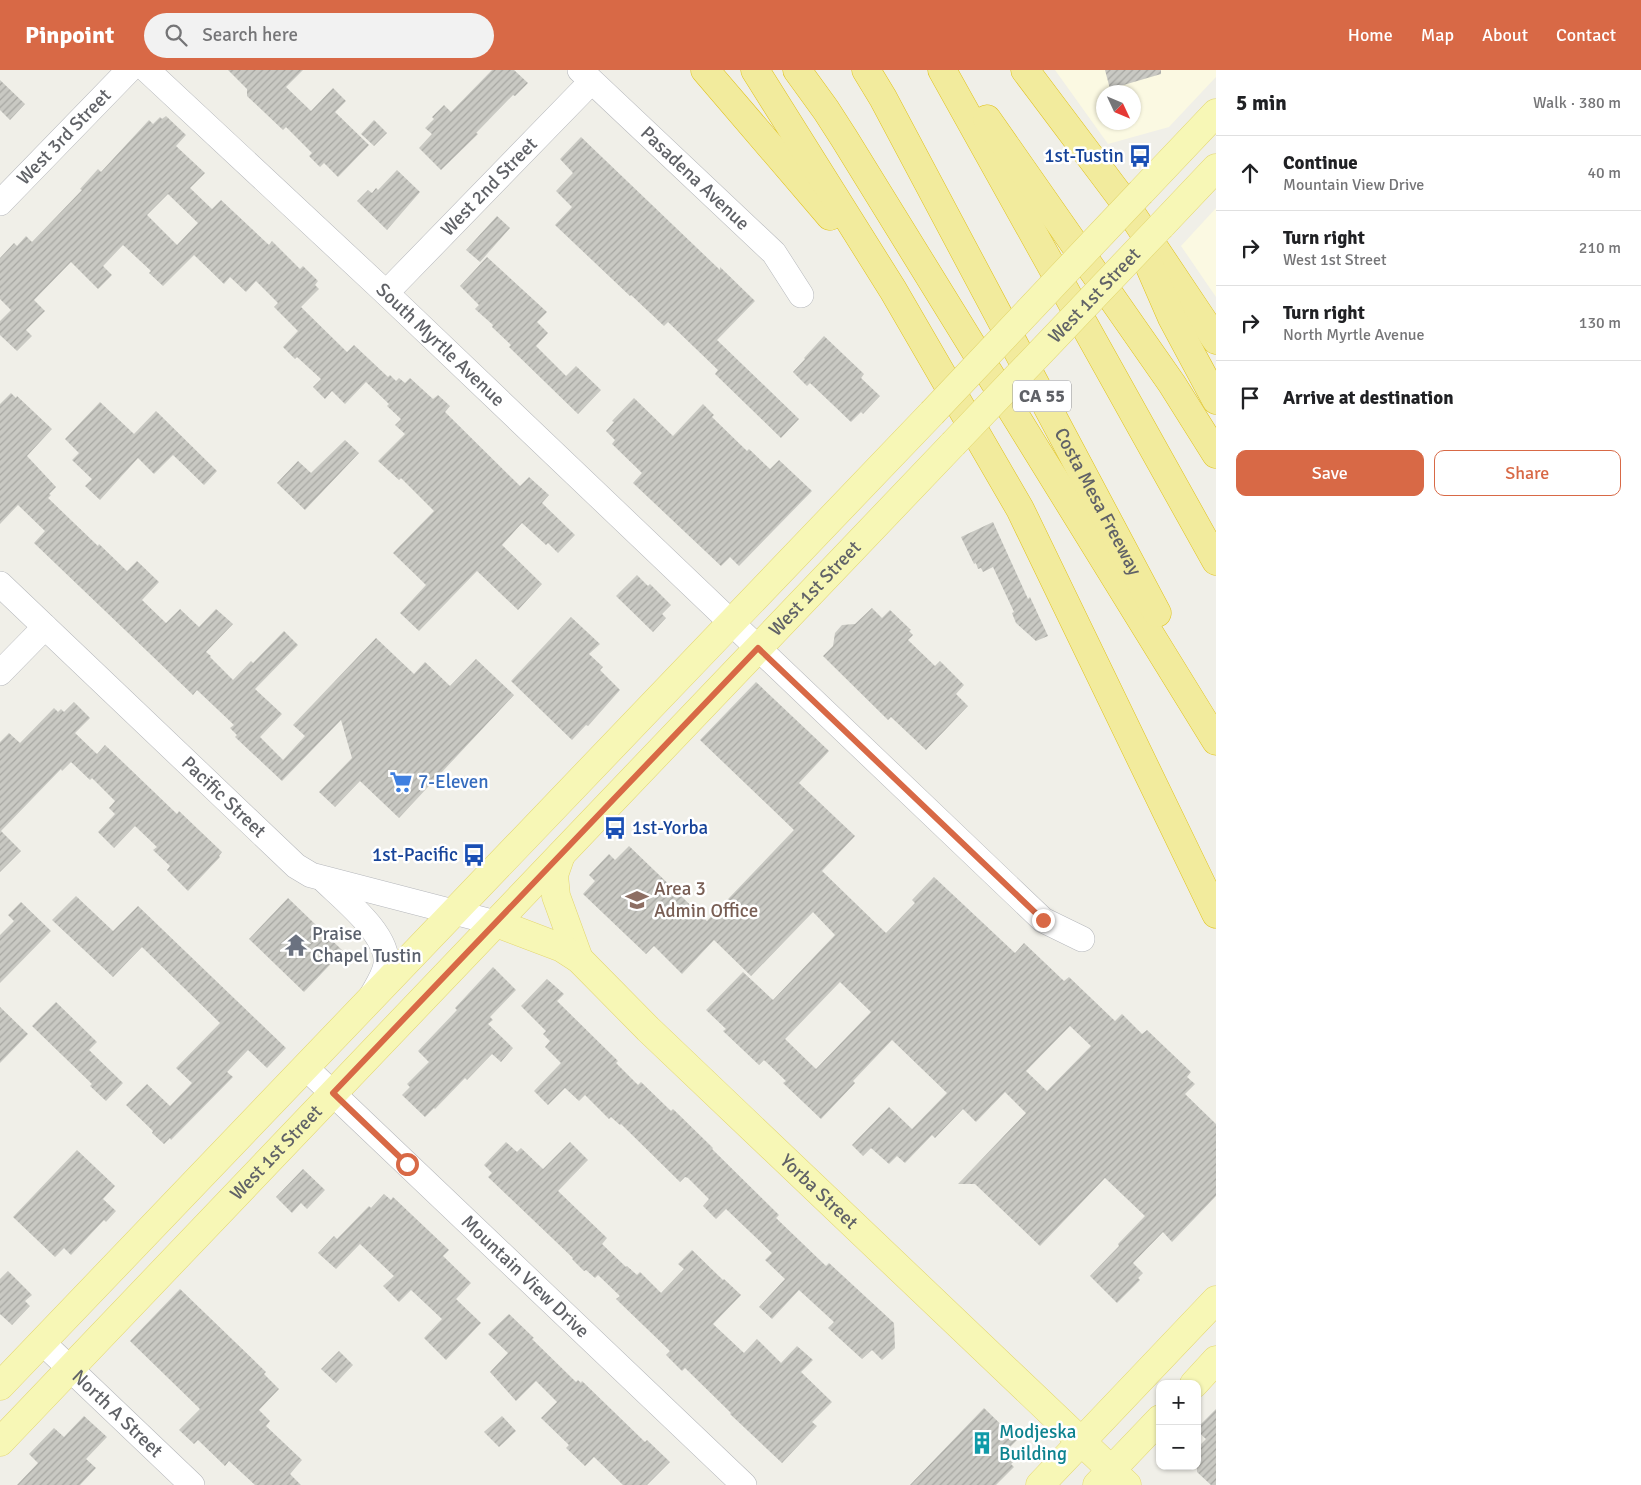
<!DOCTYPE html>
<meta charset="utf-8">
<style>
:root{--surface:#fff;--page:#f2f2f2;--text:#202124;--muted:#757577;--line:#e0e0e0;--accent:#d86946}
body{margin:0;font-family:Signika,sans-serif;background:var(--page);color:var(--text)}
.controls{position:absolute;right:15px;bottom:15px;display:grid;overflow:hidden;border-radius:10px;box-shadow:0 1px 4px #0004}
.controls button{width:45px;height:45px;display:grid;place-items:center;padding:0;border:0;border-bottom:1px solid var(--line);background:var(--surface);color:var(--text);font:25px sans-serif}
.compass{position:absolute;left:1096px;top:15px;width:45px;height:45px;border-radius:50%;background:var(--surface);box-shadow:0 1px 4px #0004;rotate:134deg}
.stop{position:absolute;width:15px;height:15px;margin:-11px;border:4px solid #d86946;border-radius:50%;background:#fff}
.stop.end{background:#d86946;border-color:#fff;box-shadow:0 1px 5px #0008}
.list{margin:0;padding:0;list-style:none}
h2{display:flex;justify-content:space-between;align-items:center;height:65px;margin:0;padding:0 20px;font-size:21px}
h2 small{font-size:16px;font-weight:400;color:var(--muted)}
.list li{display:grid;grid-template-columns:32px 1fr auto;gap:15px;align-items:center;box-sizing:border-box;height:75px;padding:0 20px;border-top:1px solid var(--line)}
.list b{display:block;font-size:19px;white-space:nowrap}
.list p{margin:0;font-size:16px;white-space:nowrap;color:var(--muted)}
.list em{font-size:16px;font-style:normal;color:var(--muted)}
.actions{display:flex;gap:10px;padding:15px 20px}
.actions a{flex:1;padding:11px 0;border:1px solid var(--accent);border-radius:10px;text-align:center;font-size:18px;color:var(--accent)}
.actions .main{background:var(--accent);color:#fff}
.icon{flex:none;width:28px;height:28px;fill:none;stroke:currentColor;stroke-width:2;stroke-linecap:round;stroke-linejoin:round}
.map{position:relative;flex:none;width:1216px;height:1415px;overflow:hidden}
header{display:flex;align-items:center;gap:30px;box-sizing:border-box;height:70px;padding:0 25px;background:var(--accent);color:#fff}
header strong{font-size:24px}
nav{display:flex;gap:28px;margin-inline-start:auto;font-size:18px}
.search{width:350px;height:45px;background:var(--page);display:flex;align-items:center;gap:12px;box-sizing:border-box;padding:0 18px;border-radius:28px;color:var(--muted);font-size:19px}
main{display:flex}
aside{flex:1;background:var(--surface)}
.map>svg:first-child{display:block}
.commercial{fill:#fbf9e2;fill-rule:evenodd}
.building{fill:url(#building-hatch);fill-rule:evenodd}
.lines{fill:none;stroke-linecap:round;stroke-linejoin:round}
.minor-casing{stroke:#b5b7bb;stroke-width:26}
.major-casing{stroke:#e3d66e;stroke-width:29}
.highway-casing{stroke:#e0c219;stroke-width:29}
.minor{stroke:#fff;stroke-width:25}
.major{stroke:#f7f7b6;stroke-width:28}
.highway{stroke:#f2eb9d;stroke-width:28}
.major-bridge-casing{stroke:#e3d66e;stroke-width:29;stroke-linecap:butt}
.major-bridge{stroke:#f7f7b6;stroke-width:28}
.route{stroke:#d86946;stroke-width:6}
.labels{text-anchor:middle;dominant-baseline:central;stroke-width:5;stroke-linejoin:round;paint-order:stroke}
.shield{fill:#fff;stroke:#909195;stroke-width:1}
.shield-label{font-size:18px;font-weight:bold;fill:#606267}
.street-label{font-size:19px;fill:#606267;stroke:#fff}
.transit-label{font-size:19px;fill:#164399;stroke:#fff;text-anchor:end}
.shop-label{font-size:19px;fill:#366cbe;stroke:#fff;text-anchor:start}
.education-label{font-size:19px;fill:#785e54;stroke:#fff;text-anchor:start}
.worship-label{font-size:19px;fill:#5b616d;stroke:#fff;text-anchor:start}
.culture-label{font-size:19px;fill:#0d838f;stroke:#fff;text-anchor:start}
</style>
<header>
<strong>Pinpoint</strong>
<div class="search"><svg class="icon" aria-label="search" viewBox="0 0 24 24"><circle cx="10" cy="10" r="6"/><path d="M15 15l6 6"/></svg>Search here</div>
<nav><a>Home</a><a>Map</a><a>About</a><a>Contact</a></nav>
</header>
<main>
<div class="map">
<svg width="1216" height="1415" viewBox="0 0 1216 1415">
<defs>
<pattern id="building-hatch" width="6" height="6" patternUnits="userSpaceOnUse" patternTransform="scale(1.25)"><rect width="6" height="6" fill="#c9c9c3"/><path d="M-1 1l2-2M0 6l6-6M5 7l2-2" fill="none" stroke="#a7a7a2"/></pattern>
</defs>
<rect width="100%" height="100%" fill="#f0efe8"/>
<g class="commercial">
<path d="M1055 0H1216V7L1169 57 1108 74ZM1104 22H1134V52H1104Z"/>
<path d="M1216 138V227L1181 176Z"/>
</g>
<g class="building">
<path d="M228 0H303L286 17 311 41 333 18 346 31 335 42 369 75 338 107 324 93 320 97 309 86 312 83 286 57 283 60 247 26V19Z"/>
<path d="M492 0H514L528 13 515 26 513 25 476 63 478 64 441 100 419 78 432 64 425 58 434 49 432 47 444 35 451 42Z"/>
<path d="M1105 0H1161V4L1110 19Z"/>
<path d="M0 10 25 34 10 50 0 40Z"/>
<path d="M166 46 186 65 176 76 205 103 190 118 212 139 221 130 269 175 272 171 300 199 303 196 318 211 315 215 319 219 301 237 347 282 354 275 388 307 390 305 396 311 399 308 405 313 410 308 433 329 438 325 450 336 445 342 520 416 529 407 549 425 542 433 575 465 558 483 548 473 546 475 522 453 502 475 542 514 518 540 477 501 419 561 400 543 426 515 393 483 434 441 401 408 399 410 378 391 405 364 395 355 401 349 387 336 389 334 366 312 345 334 332 321 325 329 313 317 321 309 297 287 295 289 283 277 298 261 274 237 278 233 256 211 246 222 230 207 224 214 194 185 163 216 149 203 151 201 123 175 103 196 112 205 98 219 71 192 34 230 45 241 26 260 32 266 17 281 0 265V251L11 240 0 229V188L14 173 17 176 26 166 32 172 82 120 80 119 98 99 101 102 149 50 153 54 160 47 162 49ZM168 124 198 153 177 175 147 145Z"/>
<path d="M374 50 387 63 374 76 361 64Z"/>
<path d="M581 67 720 200V197L755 231 717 270 799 349 781 368 715 304 718 300 668 252 664 256 631 225 630 226 555 155 572 137 556 121 573 103 560 89Z"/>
<path d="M397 100 420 122 387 160 357 131 368 120 372 123 376 118 378 120Z"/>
<path d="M497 146 510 158 480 192 466 180Z"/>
<path d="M487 187 547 242 537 252 548 263 536 276 566 306 576 296 601 320 578 344 509 277 511 275 492 257 493 255 475 239 479 235 460 216Z"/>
<path d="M824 266 864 304 861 308 880 326 863 344 861 342 851 352 810 313 807 316 793 302 805 289 804 288Z"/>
<path d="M11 323 16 328 17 326 52 359 27 386 56 417 49 424 51 425 48 428 98 476 99 474 127 501 137 491 159 512 142 530 166 553 180 539 199 557 216 539 233 554 206 582 211 586 210 587 233 610 251 591 253 593 284 561 298 575 255 619 282 644 260 667 283 690 305 666 293 655 376 568 414 604 425 592 450 616 476 589 514 625 399 748 360 711 335 737 319 722 352 688 341 650 282 711 235 667 237 665 230 658 234 655 197 620 193 625 34 473 45 461 18 435 0 454V334Z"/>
<path d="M634 328 673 366 703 334 714 345 712 347 747 381 749 379 770 399 779 390 812 421 739 496 730 487 721 496 633 413 642 403 612 374 615 370 606 361 614 352 612 351Z"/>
<path d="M100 332 134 364 156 341 217 401 204 415 173 385 154 404 138 388 100 430 85 416 92 409 72 390 79 383 65 369Z"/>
<path d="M345 370 359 383 305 440 277 413 298 391 311 403Z"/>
<path d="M993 452 1028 529 1030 527 1048 566 1036 571 1016 553 1012 543 1014 542 993 497 983 502 981 498 978 499 976 493 974 494 961 467Z"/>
<path d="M637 505 648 516 650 514 671 535 662 544 666 548 653 562 616 526Z"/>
<path d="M872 538 882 548 890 540 911 560 909 561 913 565 908 570 935 596 940 591 964 615 956 624 968 636 926 680 891 647 888 650 823 586 833 576 835 563 842 555 855 554Z"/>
<path d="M571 547 600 574 589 584 603 597 600 600 620 620 588 656 586 655 572 670 511 611Z"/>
<path d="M756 612 829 681 799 713 855 766 822 801 886 863 915 833 912 830 934 807 1015 883 1024 873 1064 911 1069 907 1115 951 1122 944 1142 964 1147 960 1191 1002 1187 1007 1195 1014 1185 1024 1216 1054V1126L1172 1172 1163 1162 1133 1193 1143 1203 1138 1208 1140 1210 1117 1233 1090 1206 1119 1176 1118 1174 1145 1146 1105 1108 1040 1176 975 1114H958L1026 1043 1005 1022 976 1052 963 1039 935 1068 932 1065 905 1093 897 1086 889 1094 871 1078 863 1086 852 1075 889 1037 912 1059 947 1023 892 970 853 1011 855 1013 821 1049 783 1013 786 1011 764 990 759 995 723 961 726 959 706 940 743 902 773 930 835 865 813 842 751 906 714 870 682 904 654 876 646 884 583 824 595 811 589 805 609 784 615 790 629 776 707 851 794 760 700 670ZM840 912 871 942 816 999 785 969ZM1070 956 1091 976 1047 1021 1026 1001Z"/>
<path d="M74 632 90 648 75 663 97 684 105 675 177 744 179 741 222 782 219 786 220 787 188 821 167 800 170 796 153 780 157 777 135 756 114 778 98 762 115 744 109 738 115 731 92 708 90 710 71 692 62 701 61 699 1 761 21 781 0 802V672L9 663 20 673 54 638 58 642 61 639 64 642Z"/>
<path d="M76 826 113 861 138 836 286 978 267 998 248 980 227 1002 233 1007 171 1070 170 1068 164 1074 152 1063 153 1061 126 1035 147 1014 170 1036 192 1013 176 998 220 953 142 877 113 907 52 850Z"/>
<path d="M288 828 343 881 304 922 249 869Z"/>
<path d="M21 832 51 861 0 913V865L14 851 8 845Z"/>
<path d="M493 897 516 920 490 947 493 950 488 954 513 978 501 992 492 984 467 1010 465 1008 435 1039 434 1038 425 1047 402 1025 410 1017 407 1014 429 992 418 981 457 940 455 938Z"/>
<path d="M547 909 564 924 557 931 618 991 616 993 638 1015 641 1012 671 1041 673 1039 713 1078 712 1079 779 1145 776 1148 826 1196 829 1193 894 1253 895 1278 882 1290 872 1280 862 1289 828 1258 834 1252 799 1220 772 1249 759 1237 785 1209 765 1190 772 1183 726 1139 716 1149 703 1136 709 1129 688 1108 685 1107 680 1112 621 1054 620 1055 611 1047 609 1049 585 1025 579 1031 565 1018 548 1035 534 1021 561 993 545 977 550 971 543 964 546 961 521 936Z"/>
<path d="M56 932 97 972 89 980 123 1013 106 1031 90 1016 92 1014 32 956Z"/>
<path d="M0 937 28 964 0 993Z"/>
<path d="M506 1072 517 1082 521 1078 543 1099 570 1072 588 1090 558 1121 607 1168 602 1174 626 1197 627 1196 637 1205 640 1202 661 1223 684 1199 678 1194 692 1180 723 1210 724 1209 741 1225 713 1254 744 1283 757 1269 781 1293 797 1276 813 1290 801 1302 832 1332 812 1352 817 1356 782 1393 730 1344 731 1343 685 1298 682 1301 666 1285 670 1281 616 1229 620 1226 598 1205 595 1208 586 1200 584 1201 572 1189 573 1188 488 1107 492 1103 484 1095Z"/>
<path d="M77 1080 115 1116 103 1129 116 1141 106 1152 104 1150 71 1185 64 1178 55 1187 13 1147Z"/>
<path d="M303 1099 325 1120 307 1139 301 1133 292 1143 276 1127Z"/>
<path d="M384 1124 391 1130 393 1127 449 1180 443 1186 471 1213 456 1229 481 1253 446 1290 424 1268 442 1249 411 1220 399 1232 383 1216 394 1206 360 1174 336 1199 318 1183 334 1166 337 1169 369 1136 371 1138Z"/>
<path d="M8 1201 32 1225 25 1231 30 1236 12 1255 0 1244V1209Z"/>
<path d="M180 1219 266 1302 264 1304 279 1319 259 1340 270 1351 266 1356 302 1390 290 1404 301 1415H255L229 1391 225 1396 198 1370 194 1374 179 1360 200 1339 130 1271Z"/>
<path d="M509 1244 534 1268 532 1269 576 1312 578 1310 581 1313 582 1311 645 1372 647 1370 670 1392 647 1415H623L594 1387 585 1396 566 1378 569 1375 541 1348 557 1332 536 1311 516 1331 490 1302 508 1283 488 1264Z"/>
<path d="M339 1281 353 1295 336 1313 321 1299Z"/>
<path d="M984 1338 1017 1370 1010 1377 1020 1386 1011 1394 1014 1397 996 1415H910Z"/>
<path d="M1216 1339V1415H1211L1197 1402V1378L1206 1369 1197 1361V1358Z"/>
<path d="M84 1346 107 1367 86 1389 96 1398 80 1415H17L38 1393 29 1384 54 1358 64 1367Z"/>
<path d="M502 1346 516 1361 499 1377 484 1362Z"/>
</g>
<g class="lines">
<defs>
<g id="minor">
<path id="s1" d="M147 0 386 223 1043 850 1082 869"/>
<path id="s2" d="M580 0 774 183 801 225"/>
<path id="s3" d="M0 133 129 0"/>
<path id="s4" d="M386 223 591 12"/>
<path id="s5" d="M0 514 296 796 311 805 496 853"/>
<path d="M0 603 45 557"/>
<path d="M323 809C342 828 389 864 386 894 385 904 377 916 372 925"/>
<path id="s6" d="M305 997 744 1415"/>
<path id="s7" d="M42 1272 192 1415"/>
</g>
<g id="major">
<path d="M1141 122 1216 43"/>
<path d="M1161 156 1216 98"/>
<path d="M561 785 554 805 556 826 579 889"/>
<path id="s8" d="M496 853 562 878 579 889 648 959 1127 1415"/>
<path d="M1194 1314 1216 1290"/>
<path d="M0 1316 932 343"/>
<path id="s9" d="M0 1372 953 374"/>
<path d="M1040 1415 1216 1230"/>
<path d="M1097 1415 1160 1349"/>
</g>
<g id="highway">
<path d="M705 0 830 146"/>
<path d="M755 0 893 220 1020 439 1216 844"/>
<path d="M797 0 826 40 844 68 1216 671"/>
<path id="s10" d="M866 0 883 28 1157 543"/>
<path d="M942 0 1216 491"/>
<path d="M1025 0 1119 125 1216 270"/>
<path d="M987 49 1172 314 1216 384"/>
<path d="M1145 186 1172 248 1216 330"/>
</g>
</defs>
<use href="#minor" class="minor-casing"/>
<use href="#major" class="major-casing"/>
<use href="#highway" class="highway-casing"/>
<use href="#minor" class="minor"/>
<use href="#major" class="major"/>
<use href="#highway" class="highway"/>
<defs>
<g id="major-bridge">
<path d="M932 343 1141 122"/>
<path id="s11" d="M953 374 1161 156"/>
</g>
</defs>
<use href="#major-bridge" class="major-bridge-casing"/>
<use href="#major-bridge" class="major-bridge"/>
</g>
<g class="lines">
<path class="route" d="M407 1094 333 1023 758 578 1043 850"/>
</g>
<defs>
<symbol id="bus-bare" viewBox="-9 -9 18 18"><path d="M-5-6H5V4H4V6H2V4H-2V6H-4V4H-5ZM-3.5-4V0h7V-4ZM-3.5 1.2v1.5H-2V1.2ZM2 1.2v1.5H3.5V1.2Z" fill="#1a4fb4" stroke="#fff" stroke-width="2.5" paint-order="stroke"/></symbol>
<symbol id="supermarket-bare" viewBox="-9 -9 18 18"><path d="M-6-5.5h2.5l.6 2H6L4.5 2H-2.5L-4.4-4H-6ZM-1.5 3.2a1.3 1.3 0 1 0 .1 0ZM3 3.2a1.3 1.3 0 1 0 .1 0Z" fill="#3f7fe0" stroke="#fff" stroke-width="2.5" paint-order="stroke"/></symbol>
<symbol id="school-bare" viewBox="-9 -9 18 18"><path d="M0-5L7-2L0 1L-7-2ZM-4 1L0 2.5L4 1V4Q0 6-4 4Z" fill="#8d6e63" stroke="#fff" stroke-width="2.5" paint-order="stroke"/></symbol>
<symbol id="temple-bare" viewBox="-9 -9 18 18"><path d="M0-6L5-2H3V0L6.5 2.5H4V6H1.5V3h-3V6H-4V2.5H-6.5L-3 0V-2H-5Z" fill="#6b7280" stroke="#fff" stroke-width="2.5" paint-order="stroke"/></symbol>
<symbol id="building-bare" viewBox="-9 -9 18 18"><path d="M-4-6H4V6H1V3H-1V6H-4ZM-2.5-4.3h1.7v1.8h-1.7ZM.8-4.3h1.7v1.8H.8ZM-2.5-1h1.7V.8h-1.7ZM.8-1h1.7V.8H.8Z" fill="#0f9aa8" stroke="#fff" stroke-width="2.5" paint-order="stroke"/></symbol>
</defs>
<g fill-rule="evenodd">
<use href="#bus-bare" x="1124" y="70" width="32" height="32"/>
<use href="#supermarket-bare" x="385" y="696" width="32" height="32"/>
<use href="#bus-bare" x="599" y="742" width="32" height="32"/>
<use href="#bus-bare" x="458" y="769" width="32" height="32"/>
<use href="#school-bare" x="621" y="814" width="32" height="32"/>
<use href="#temple-bare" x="280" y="859" width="32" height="32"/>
<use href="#building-bare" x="966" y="1357" width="32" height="32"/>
</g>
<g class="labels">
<rect class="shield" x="1013" y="310.5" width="58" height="31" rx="4"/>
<g class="shield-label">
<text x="1042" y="326">CA 55</text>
</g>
<g class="street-label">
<text stroke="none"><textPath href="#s3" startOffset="92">West 3rd Street</textPath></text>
<text stroke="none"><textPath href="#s2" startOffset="158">Pasadena Avenue</textPath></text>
<text stroke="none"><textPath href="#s4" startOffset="148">West 2nd Street</textPath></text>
<text stroke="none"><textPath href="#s11" startOffset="205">West 1st Street</textPath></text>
<text stroke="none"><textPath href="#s1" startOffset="402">South Myrtle Avenue</textPath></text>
<text stroke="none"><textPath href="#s10" startOffset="490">Costa Mesa Freeway</textPath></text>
<text stroke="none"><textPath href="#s9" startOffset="1180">West 1st Street</textPath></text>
<text stroke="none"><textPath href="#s5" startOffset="309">Pacific Street</textPath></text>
<text stroke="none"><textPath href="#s9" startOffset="400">West 1st Street</textPath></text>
<text stroke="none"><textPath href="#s8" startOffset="425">Yorba Street</textPath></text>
<text stroke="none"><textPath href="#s6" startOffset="304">Mountain View Drive</textPath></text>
<text stroke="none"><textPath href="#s7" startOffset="104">North A Street</textPath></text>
</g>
<g class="transit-label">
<text x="1124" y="86">1st-Tustin</text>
<text x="632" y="758" text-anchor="start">1st-Yorba</text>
<text x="458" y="785">1st-Pacific</text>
</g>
<g class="shop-label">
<text x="418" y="712">7-Eleven</text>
</g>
<g class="education-label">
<text x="654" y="819">Area 3<tspan x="654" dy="22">Admin Office</tspan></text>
</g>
<g class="worship-label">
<text x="312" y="864">Praise<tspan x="312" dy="22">Chapel Tustin</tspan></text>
</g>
<g class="culture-label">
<text x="999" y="1362">Modjeska<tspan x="999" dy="22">Building</tspan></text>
</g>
</g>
</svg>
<div class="controls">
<button>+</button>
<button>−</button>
</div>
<svg class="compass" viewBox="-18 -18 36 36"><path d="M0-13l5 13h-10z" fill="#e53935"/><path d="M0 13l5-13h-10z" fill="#757577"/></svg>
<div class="stop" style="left:407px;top:1094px"></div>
<div class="stop end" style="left:1043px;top:850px"></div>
</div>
<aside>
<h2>5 min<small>Walk · 380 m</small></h2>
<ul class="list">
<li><svg class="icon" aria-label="ahead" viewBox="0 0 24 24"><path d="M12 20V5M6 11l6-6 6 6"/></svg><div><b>Continue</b><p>Mountain View Drive</p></div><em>40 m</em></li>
<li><svg class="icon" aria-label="right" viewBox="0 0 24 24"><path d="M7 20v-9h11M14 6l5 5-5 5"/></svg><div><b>Turn right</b><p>West 1st Street</p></div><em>210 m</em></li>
<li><svg class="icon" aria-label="right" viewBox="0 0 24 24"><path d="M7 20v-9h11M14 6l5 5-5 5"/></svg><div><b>Turn right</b><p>North Myrtle Avenue</p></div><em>130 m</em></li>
<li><svg class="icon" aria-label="arrive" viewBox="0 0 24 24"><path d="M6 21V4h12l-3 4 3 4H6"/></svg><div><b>Arrive at destination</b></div></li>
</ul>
<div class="actions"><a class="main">Save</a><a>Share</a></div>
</aside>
</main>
